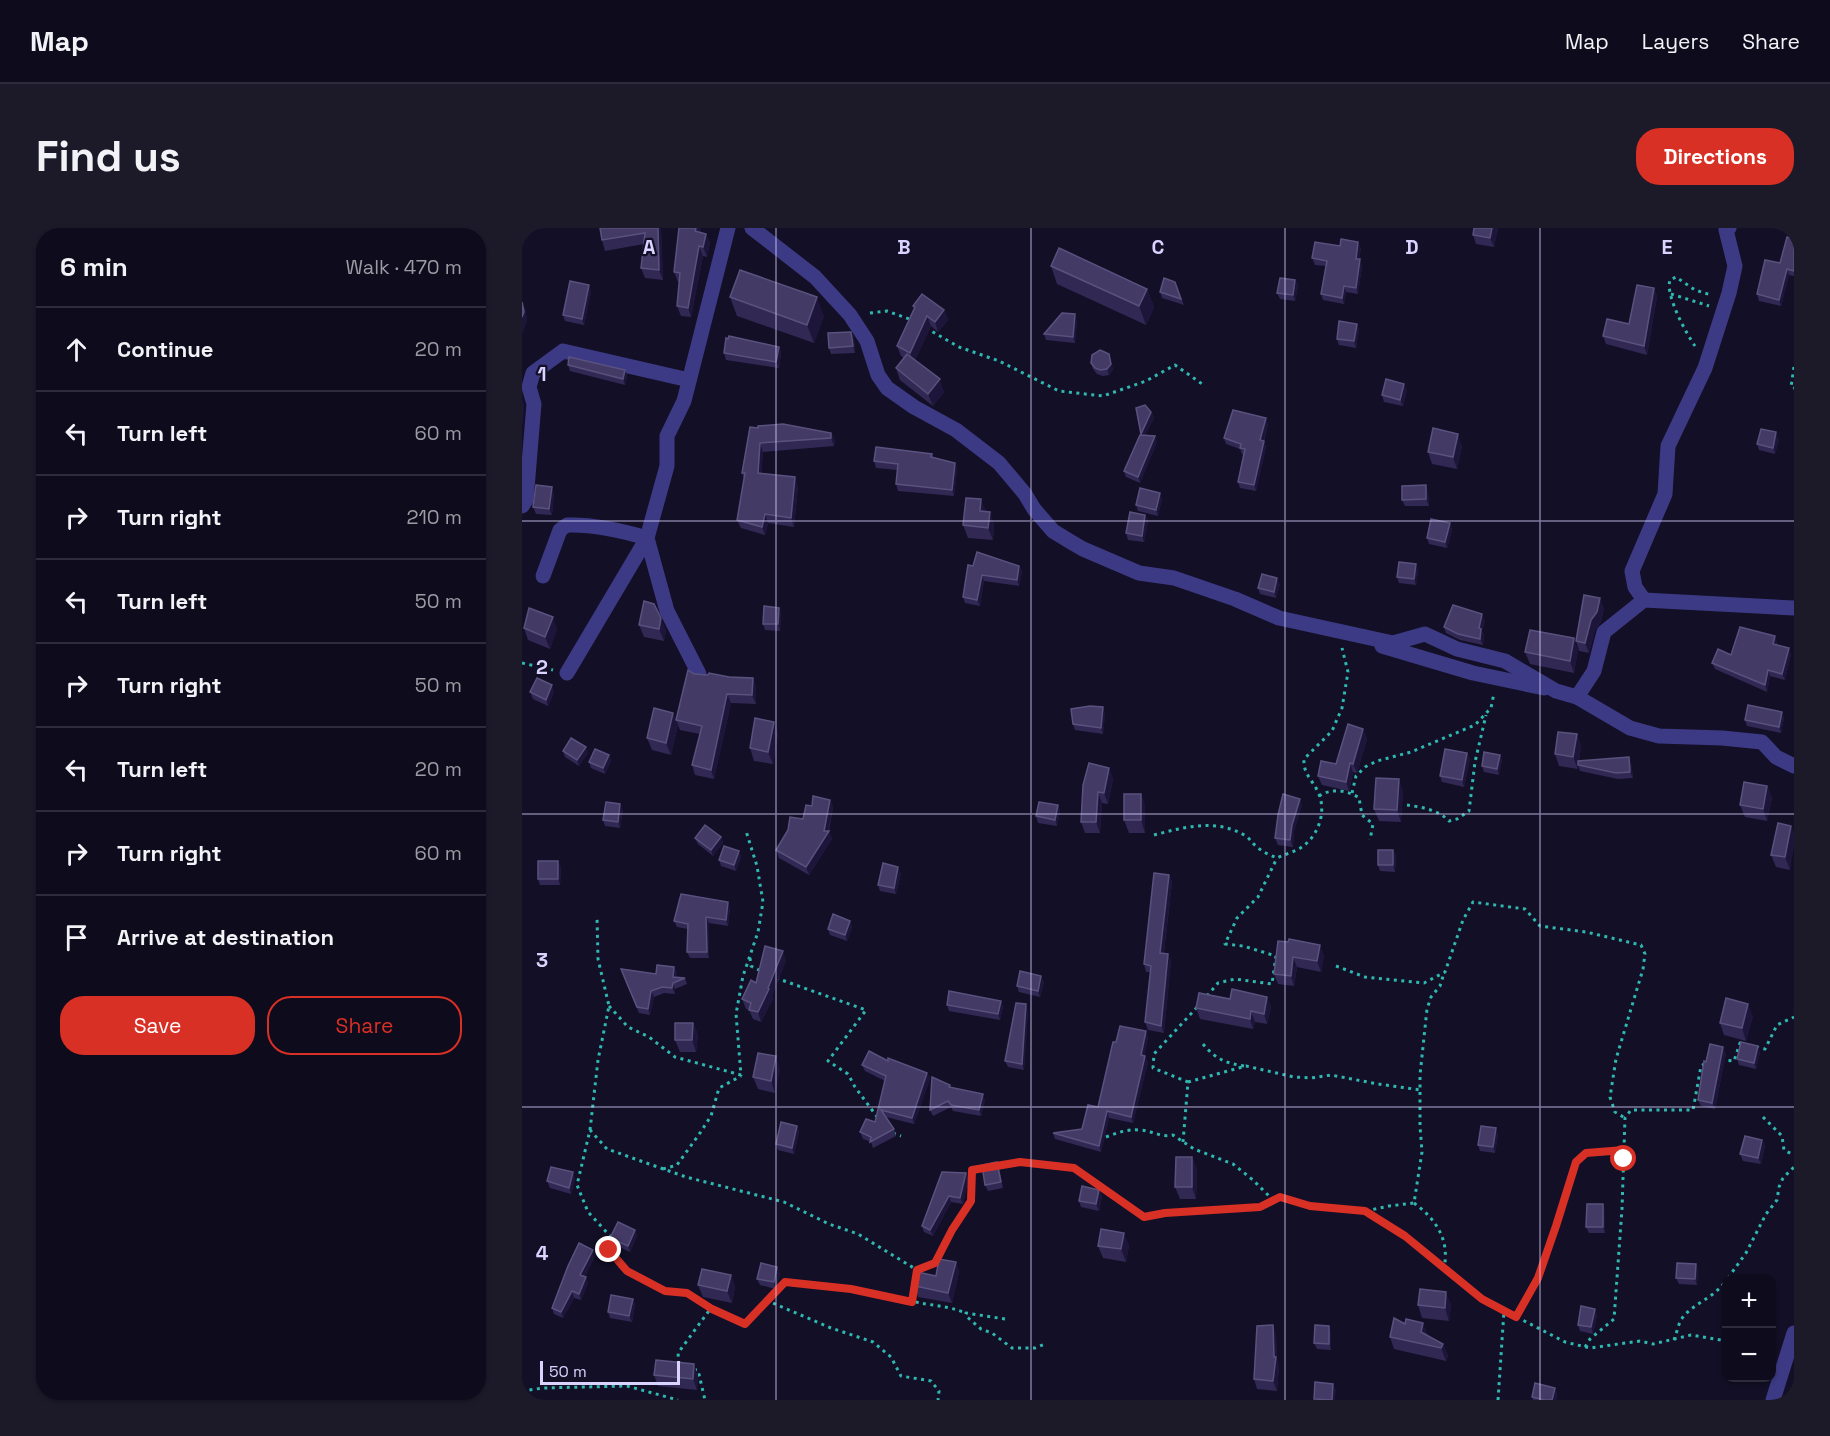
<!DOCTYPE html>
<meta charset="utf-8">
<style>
:root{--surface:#0e0b1c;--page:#1c1929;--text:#f1f3f6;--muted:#9b9ba3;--line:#2e2b3b;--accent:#d93025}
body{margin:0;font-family:"Space Grotesk",sans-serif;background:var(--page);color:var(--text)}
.controls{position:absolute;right:18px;bottom:18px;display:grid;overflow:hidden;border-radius:12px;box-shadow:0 2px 4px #0004}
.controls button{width:54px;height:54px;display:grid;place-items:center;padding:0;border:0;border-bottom:2px solid var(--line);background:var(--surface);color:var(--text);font:30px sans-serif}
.scale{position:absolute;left:18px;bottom:15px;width:140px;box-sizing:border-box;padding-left:6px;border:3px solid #d9d4ff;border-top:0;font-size:16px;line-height:21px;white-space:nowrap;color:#d9d4ff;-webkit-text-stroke:4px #130f26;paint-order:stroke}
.stop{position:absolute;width:18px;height:18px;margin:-14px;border:4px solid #d93025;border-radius:50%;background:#fff}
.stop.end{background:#d93025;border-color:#fff;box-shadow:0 2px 6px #0008}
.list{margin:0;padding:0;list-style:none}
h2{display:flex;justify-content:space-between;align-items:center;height:78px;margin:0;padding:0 24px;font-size:26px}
h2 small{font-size:20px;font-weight:400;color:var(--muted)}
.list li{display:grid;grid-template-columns:39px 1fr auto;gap:18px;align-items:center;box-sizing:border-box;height:84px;padding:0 24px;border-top:2px solid var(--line)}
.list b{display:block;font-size:22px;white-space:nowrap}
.list em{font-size:20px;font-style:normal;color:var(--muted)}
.actions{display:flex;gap:12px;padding:18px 24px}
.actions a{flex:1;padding:14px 0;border:2px solid var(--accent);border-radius:24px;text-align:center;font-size:21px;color:var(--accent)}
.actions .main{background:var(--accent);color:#fff}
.icon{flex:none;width:33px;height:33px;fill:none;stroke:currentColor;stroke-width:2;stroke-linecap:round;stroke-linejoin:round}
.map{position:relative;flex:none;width:1272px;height:1172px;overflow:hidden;border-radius:24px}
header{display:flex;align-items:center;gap:36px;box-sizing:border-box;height:84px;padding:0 30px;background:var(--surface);border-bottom:2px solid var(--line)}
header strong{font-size:28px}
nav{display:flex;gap:33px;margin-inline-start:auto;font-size:21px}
.intro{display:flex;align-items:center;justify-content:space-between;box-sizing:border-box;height:144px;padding:0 36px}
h1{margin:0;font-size:42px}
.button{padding:15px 27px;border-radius:24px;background:var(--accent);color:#fff;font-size:21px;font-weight:700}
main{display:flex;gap:36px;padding:0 36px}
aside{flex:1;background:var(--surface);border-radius:24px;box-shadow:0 2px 4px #0004}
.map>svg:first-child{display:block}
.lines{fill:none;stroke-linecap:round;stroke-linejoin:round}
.path{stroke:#2fb8b0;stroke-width:3;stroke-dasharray:3 4.5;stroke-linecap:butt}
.minor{stroke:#3d3a85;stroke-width:15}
.wall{fill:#312854}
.shaded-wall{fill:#1d163a}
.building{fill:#433a66;stroke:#5a527e;stroke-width:1.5}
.route{stroke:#d93025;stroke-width:8}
.grid{fill:none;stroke:#d9d4ff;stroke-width:1.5;stroke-opacity:0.55}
.grid-label{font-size:20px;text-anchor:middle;font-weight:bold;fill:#d9d4ff;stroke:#130f26;stroke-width:4.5;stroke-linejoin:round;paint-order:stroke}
</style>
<header>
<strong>Map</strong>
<nav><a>Map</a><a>Layers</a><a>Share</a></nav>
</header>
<div class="intro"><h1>Find us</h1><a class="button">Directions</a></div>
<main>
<aside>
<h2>6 min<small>Walk · 470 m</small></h2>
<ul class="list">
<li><svg class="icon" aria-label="ahead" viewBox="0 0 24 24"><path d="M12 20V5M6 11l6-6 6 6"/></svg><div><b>Continue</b></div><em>20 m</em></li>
<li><svg class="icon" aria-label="left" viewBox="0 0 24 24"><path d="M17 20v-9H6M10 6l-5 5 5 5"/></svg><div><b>Turn left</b></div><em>60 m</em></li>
<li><svg class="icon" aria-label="right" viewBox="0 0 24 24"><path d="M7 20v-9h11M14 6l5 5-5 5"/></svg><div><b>Turn right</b></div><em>210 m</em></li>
<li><svg class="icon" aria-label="left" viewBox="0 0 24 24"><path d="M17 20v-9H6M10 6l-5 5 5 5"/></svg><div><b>Turn left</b></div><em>50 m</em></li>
<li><svg class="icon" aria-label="right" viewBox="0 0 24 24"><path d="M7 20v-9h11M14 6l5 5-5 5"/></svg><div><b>Turn right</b></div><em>50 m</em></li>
<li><svg class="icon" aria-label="left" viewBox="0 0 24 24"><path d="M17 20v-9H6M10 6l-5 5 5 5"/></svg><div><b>Turn left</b></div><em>20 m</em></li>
<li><svg class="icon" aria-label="right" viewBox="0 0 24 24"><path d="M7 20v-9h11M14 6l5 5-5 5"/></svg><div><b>Turn right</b></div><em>60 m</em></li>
<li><svg class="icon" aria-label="arrive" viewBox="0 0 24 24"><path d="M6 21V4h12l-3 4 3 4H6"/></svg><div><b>Arrive at destination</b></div></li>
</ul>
<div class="actions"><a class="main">Save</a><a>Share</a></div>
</aside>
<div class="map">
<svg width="1272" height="1172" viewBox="0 0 1272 1172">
<rect width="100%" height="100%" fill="#130f26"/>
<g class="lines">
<g class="path">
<path d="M1149 66 1187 78"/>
<path d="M348 85 365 83 390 92"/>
<path d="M404 100 437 119 477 133 537 163 581 168 624 153 653 137 683 158"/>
<path d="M1173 118C1164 105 1143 67 1148 52L1154 49 1173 62 1189 67"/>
<path d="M1272 139 1269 159 1272 160"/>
<path d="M0 435 31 442"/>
<path d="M830 565 834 548 843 539 855 533 889 524 953 497 969 480 972 465"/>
<path d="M797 568C809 560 826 562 837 570L840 587 851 596 848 612"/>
<path d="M885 577C899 579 917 582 927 593L935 591 947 583 953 534 964 487"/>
<path d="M632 607C663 599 694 590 724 608 728 611 730 615 734 618 740 624 748 627 755 630 763 626 773 624 780 619 797 607 805 583 796 564 790 551 781 546 782 531L810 503 820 480 826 444 820 420"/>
<path d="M228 730 229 738 239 743"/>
<path d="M814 738 843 749 902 755 923 744 941 692 951 674 1003 681 1018 698 1064 704 1119 717 1123 726 1121 741 1094 831 1088 869 1093 884 1103 890"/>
<path d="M254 750 344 782 306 833 326 846 333 859 356 890"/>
<path d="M685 768 696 755 713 751 750 756 754 728 721 718 703 716 715 690 736 669 755 630"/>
<path d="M87 778 106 799 127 809 153 829 219 847 214 786 221 748 236 704 241 674 235 638 224 603"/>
<path d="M681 816C693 831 704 835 722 838"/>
<path d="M1234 819 1243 821 1255 797 1272 789"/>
<path d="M1199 832 1212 833 1218 815 1222 816"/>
<path d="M666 854 724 838 772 849 789 850 809 847 856 856 899 862"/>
<path d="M1241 889 1260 908 1262 922 1272 927"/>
<path d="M68 902 76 832 87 778 76 731 75 689"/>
<path d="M371 905 379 908"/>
<path d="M584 909C595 905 605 901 617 902 630 902 638 910 651 907L672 921 711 936 731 952 751 972"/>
<path d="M661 914 666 854 631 840 632 826 677 777"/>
<path d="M472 937 498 934 552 940 622 989 643 985 738 979 758 969 788 979 843 983 883 1008 960 1071 1043 1114 1068 1120 1118 1113 1131 1116 1169 1107 1204 1113"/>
<path d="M141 941 155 937 178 905 189 888 197 860 219 848"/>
<path d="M892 975C914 991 928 1012 922 1040"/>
<path d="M844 983 867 978 892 975 900 924 898 898V847L905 781 909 769 918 758 922 745"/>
<path d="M395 1042 413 1035 430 1002 449 973 450 942 463 939"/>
<path d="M1206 1050 1224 1025 1244 986 1255 972 1257 959 1261 950 1272 939"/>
<path d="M246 1073 263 1054C306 1058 347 1065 389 1073 410 1078 423 1077 444 1085"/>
<path d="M190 1081 165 1065 143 1063 105 1043 87 1022 89 1009 66 984 55 957 68 902 85 921 164 949 262 974 307 996 336 1006 395 1042 389 1074"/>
<path d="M994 1089 1016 1050 1034 998 1054 934 1064 925 1102 922"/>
<path d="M483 1091 444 1085V1088L459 1101 470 1105 490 1120H513L523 1116"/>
<path d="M1152 1112C1155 1105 1156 1095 1161 1089 1173 1074 1193 1070 1204 1052"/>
<path d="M1063 1119 1068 1111 1092 1091 1100 981 1103 890 1109 882H1171L1179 838 1184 835"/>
<path d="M157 1136 156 1125 189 1080 223 1096 246 1073 309 1100 351 1114 369 1129 379 1148 409 1153 417 1163 416 1172"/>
<path d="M172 1142H176L183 1172"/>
<path d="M0 1163 21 1160 105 1158 156 1172"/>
<path d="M976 1172 982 1083"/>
</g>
<g class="minor">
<path d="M230 0 293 49 328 87 345 113 356 147 365 160 392 179 434 202 477 235 503 266 512 281 531 303 549 314 561 321 617 345 652 350 713 371 757 390 871 415 903 406 935 421 983 433 1034 463 1055 469 1072 443 1082 404 1122 372 1272 380"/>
<path d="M0 278 4 272 12 176 7 159 11 145 41 123 167 152"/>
<path d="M125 310 145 383 177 446"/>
<path d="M21 348 38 302 45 297C72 296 98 302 125 310"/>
<path d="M1122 372 1113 359 1110 343 1143 266 1146 218 1183 140 1207 65 1213 38 1204 2 1207 0"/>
<path d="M860 418 951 445 1022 460"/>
<path d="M45 445 125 310 145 238V208L162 173 206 0"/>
<path d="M1055 469 1108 500 1137 508 1200 510 1240 514 1254 529 1272 538"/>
<path d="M1251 1172 1272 1105"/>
</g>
</g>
<g class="wall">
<path d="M139 0 141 52 123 50 119 40 122 16 83 23 80 12Z"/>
<path d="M952 0H976L972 19 954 16 951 7Z"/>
<path d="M178 4 184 6 188 15 185 29 181 28 169 89 159 88 155 78 158 54H156L152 44Z"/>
<path d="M1272 10V48L1267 47 1259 78 1237 73 1235 66 1258 35Z"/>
<path d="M839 20 837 31 840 38 836 66 824 64 822 76 801 72 799 66 804 38 793 37 790 30Z"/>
<path d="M529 38 625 61 632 79 624 97 535 56Z"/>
<path d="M773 52 776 58 773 73 758 71 755 65Z"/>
<path d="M653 54 662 77 640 70 638 64Z"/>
<path d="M1132 60 1135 69 1125 127 1084 116 1081 108 1107 96Z"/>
<path d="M69 64 62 97 43 93 41 87Z"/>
<path d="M208 69 302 88 292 115 215 88Z"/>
<path d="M391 78 422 82 426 92 416 104 409 98 393 132 422 164 411 178 378 152 374 140 382 130 379 128 375 118 392 80Z"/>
<path d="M555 93 553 115 524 112 522 106Z"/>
<path d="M835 96 837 102 834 120 817 117 815 111Z"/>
<path d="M329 104 332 110 333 125 309 126 307 120Z"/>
<path d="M257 119 259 125 257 140 204 132 202 125Z"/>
<path d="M587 126 591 142 587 147 581 148 575 146 571 141 569 135Z"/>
<path d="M46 137 103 142 105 148 103 157 48 143Z"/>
<path d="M885 162 881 178 862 174 860 167Z"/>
<path d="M629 184 632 190 623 207 635 214 618 255 604 249 602 243Z"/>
<path d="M746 196 742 213 744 219 734 263 718 260 716 254 722 227 720 226 718 221 704 216 702 210Z"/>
<path d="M228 199 309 205 313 213 312 218 241 224 239 246 276 258 272 299 246 295 243 307 219 300 215 292 222 251 220 245Z"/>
<path d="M1257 211 1253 226 1237 222 1235 216Z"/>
<path d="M940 218 935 241 910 236 906 224Z"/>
<path d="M410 226 411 229 433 235 435 241 432 268 376 263 374 256 375 242 354 240 352 233Z"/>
<path d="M906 263 907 278H883L880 272Z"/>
<path d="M32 265 30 287 14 286 11 279Z"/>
<path d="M640 271 636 288 616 283 614 277Z"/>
<path d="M464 284 472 296 471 312 446 310 441 297Z"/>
<path d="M623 287 626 293 622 314 606 312 604 305Z"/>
<path d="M928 295 930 302 925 320 907 316 905 310Z"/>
<path d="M451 338H497L500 344 497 358 462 353 458 378 443 375 441 369Z"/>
<path d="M896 342 894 357 877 355 875 349Z"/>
<path d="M758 356 754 370 738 366 736 360Z"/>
<path d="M1082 380 1079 394 1073 402 1067 425 1057 423 1054 413Z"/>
<path d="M259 386 258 403 243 402 241 396Z"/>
<path d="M963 392 960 403 962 407 961 417 938 412 924 405 922 399Z"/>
<path d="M117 397 144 402 142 413 122 409Z"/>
<path d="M2 400 35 401 28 421 6 412Z"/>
<path d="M1255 414V417L1269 426 1263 452 1248 448 1245 464 1193 441 1190 435 1209 427Z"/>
<path d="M1056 422 1052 445 1008 436 1003 424Z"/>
<path d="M172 446 231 450 234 459V476L209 475 192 551 173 547 170 537 178 506 158 502 154 492Z"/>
<path d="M8 464H32L26 478 11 471Z"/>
<path d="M151 485 156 497 149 527 130 522 125 510Z"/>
<path d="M583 485 581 506 553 502 551 496Z"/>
<path d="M1262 490 1259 505 1225 498 1223 492Z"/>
<path d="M252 494 256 506 251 536 232 533 228 520Z"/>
<path d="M841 501 845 511 835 545 831 544 827 563 800 557 796 548 814 536Z"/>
<path d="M1055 506 1059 518 1057 533 1109 535 1111 550 1096 551 1058 543 1056 537V541L1037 538 1033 526Z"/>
<path d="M41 523 66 525 57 538 43 529Z"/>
<path d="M945 525 948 531 942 559 920 554 918 548Z"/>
<path d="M87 527 89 533 83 546 69 540 67 534Z"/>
<path d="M978 527 980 533 977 547 962 544 960 538Z"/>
<path d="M587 540 591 551 586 576 580 575 578 605H563L559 594Z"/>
<path d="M1245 558 1250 570 1245 593 1223 589 1218 577Z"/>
<path d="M881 564 879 594 857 593 852 581Z"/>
<path d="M619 566 623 578V605H607L602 592Z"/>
<path d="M308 572 311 579 307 603 310 611 287 647 257 630 254 622 266 602 281 591 290 578Z"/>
<path d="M536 577 538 583 535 598 516 595 514 588Z"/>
<path d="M780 577 772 603 771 619 756 617 753 610Z"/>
<path d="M101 582 98 600 83 598 81 592Z"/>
<path d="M1272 605 1268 642 1254 639 1249 627Z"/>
<path d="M199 609 201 615 191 628 176 616 173 610Z"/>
<path d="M871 622 874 628 873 644 858 643 856 637Z"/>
<path d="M217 623 219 629 214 643 199 638 197 632Z"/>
<path d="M39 639 38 657H18L16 651Z"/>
<path d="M379 645 374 666 358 663 356 657Z"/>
<path d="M647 647 650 654 642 725 649 733 642 805 626 802 623 794 629 744H624L622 736Z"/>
<path d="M208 680 206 698 187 695V730H168L165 724 166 701 155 699 152 693Z"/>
<path d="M328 693 330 699 325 713 308 707 306 701Z"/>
<path d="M756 713 802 727 799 744 775 739 772 758 756 756 752 746Z"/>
<path d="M264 732 250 768 251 771 239 794 231 791 227 782 224 781 220 771 234 755Z"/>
<path d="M152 739 155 745 154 749 163 750 165 756 153 761V766L142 765 132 769 128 787 117 785 101 748 134 746Z"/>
<path d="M522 754 518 769 497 764 495 758Z"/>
<path d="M745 769 749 779 745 796 733 794 731 801 678 791 674 780 708 771Z"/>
<path d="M479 773 481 779 478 792 427 783 425 777Z"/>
<path d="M506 782 502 842 486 839 483 833Z"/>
<path d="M1231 788 1224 813 1202 807 1198 795Z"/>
<path d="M171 795 176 807 174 824H158L153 812Z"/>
<path d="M626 809 622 828 626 834 611 895 587 890 579 924 533 911 531 905 560 901 576 879 594 814Z"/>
<path d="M1238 824 1234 841 1217 837 1215 831Z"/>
<path d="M1204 825 1193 881 1179 878 1176 872 1184 834Z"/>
<path d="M366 833 405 845 408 851 392 896 364 889 372 901 374 908 351 920 349 914 341 911 338 904 353 894 363 853 343 843 340 837Z"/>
<path d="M258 841 253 865 236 861 231 849Z"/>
<path d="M428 857 429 860 463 872 459 888 431 883 429 879 411 888 408 882Z"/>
<path d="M275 898 277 904 272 926 256 922 254 916Z"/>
<path d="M976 906 973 925 958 923 956 917Z"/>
<path d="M1240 912 1243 918 1239 936 1221 933 1218 926Z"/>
<path d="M670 929 675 941 674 971H658L653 959Z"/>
<path d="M475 934 477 940 481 960 466 963 463 957Z"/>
<path d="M444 945 446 951 441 976 429 974 411 1008 402 1004 400 998Z"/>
<path d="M53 950 49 966 28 960 25 953Z"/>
<path d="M577 962 580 968 577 983 559 979 557 973Z"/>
<path d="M1083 982V1005H1067L1064 999Z"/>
<path d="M113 1002 115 1008 108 1024 91 1016 88 1010Z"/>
<path d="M607 1017 604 1034 581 1030 576 1018Z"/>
<path d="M73 1028 63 1048 66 1055 59 1072 52 1070 41 1090 32 1086 30 1080Z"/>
<path d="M434 1034 437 1044 430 1075 396 1069 393 1058 414 1048Z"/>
<path d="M255 1039 258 1045 254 1061 238 1057 235 1051Z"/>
<path d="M1176 1042 1175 1057 1157 1056 1154 1050Z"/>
<path d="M209 1047 213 1059 210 1075 181 1069 176 1057Z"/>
<path d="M111 1071 113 1077 110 1094 88 1090 86 1084Z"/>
<path d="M929 1076 927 1093 900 1090 896 1077Z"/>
<path d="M1075 1087 1071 1106 1058 1103 1056 1097Z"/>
<path d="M751 1097 754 1107 755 1132 757 1138 755 1163 735 1161 732 1151Z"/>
<path d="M809 1104V1122L795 1121 792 1115Z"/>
<path d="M906 1108 921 1116 926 1128 924 1133 872 1121 868 1109Z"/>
<path d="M132 1147H176L175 1162 136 1158Z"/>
<path d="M1033 1160 1035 1166 1034 1172H1011L1010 1169Z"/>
</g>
<g class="shaded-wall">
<path d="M136 0H139L141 52 137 42Z"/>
<path d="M174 0H179L177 13 173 3Z"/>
<path d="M970 0H976L972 19 968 10Z"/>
<path d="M184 6 188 15 185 29 181 19Z"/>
<path d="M836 14 839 20 836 37 834 31Z"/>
<path d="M177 18 181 28 169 89 166 80Z"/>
<path d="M838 31 840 38 836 66 834 60Z"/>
<path d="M1265 41 1267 47 1259 78 1257 72Z"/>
<path d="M773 52 776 58 773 73 771 67Z"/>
<path d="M67 57 69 64 62 97 60 91Z"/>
<path d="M822 58 824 64 822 76 820 70Z"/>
<path d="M1132 60 1135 69 1125 127 1122 118Z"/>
<path d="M625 61 632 79 624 97 617 78Z"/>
<path d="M295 69 302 88 292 115 285 97Z"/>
<path d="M0 74 4 82 5 93 0 107Z"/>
<path d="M422 82 426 92 416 104 413 94Z"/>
<path d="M553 86 555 93 553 115 551 109Z"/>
<path d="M405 88 409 98 392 134 388 125Z"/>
<path d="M835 96 837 102 834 120 832 113Z"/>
<path d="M329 104 332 110 333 125 331 118Z"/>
<path d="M257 119 259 125 257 140 254 134Z"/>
<path d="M587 126 591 142 587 147 585 141Z"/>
<path d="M103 142 105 148 103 157 101 151Z"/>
<path d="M418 151 422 164 411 178 406 166Z"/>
<path d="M882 156 885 162 881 178 878 172Z"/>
<path d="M0 170 2 177 1 196 0 195Z"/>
<path d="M629 184 632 190 621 212 619 206Z"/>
<path d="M744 190 746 196 740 218 738 212Z"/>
<path d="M1254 204 1257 211 1253 226 1251 220Z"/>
<path d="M309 205 313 213 312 218 309 210Z"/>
<path d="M936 206 940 218 935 241 931 229Z"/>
<path d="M633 208 635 214 618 255 616 249Z"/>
<path d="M742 213 744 219 734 263 732 257Z"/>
<path d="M238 215 241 224 239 254 236 245Z"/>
<path d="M433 235 435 241 432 268 430 262Z"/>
<path d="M273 249 276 258 272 299 269 290Z"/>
<path d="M904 257 906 263 907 278 904 271Z"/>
<path d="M30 259 32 265 30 287 27 281Z"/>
<path d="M638 265 640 271 636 288 634 282Z"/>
<path d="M459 271 464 283H458Z"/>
<path d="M468 284 472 296 471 312 466 300Z"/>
<path d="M243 286 246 295 243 307 240 299Z"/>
<path d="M623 287 626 293 622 314 620 308Z"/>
<path d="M928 295 930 302 925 320 923 314Z"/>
<path d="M894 336 896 342 894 357 892 351Z"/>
<path d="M497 338 500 344 497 358 495 352Z"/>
<path d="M460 347 462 353 458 378 455 372Z"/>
<path d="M755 350 758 356 754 370 752 364Z"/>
<path d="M1078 370 1082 380 1079 394 1073 402 1067 425 1063 415 1069 392Z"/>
<path d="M257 380 259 386 258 403 256 396Z"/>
<path d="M960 386 963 392 960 403 962 407 961 417 958 411 957 400Z"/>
<path d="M31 389 35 401 28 421 23 409Z"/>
<path d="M139 390 144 402 142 413 137 401Z"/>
<path d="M1253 408 1255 414 1253 422 1251 416Z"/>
<path d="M1052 410 1056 422 1052 445 1048 433Z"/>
<path d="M1267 420 1269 426 1263 452 1260 446Z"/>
<path d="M1246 442 1248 448 1245 464 1243 457Z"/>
<path d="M231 450 234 459V476L230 467Z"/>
<path d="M30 457 32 464 26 478 24 472Z"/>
<path d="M205 466 209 475 192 551 189 542Z"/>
<path d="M581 479 583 485 581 506 579 500Z"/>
<path d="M1260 484 1262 490 1259 505 1257 499Z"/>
<path d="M151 485 156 497 149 527 144 515Z"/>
<path d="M252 494 256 506 251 536 246 524Z"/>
<path d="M841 501 845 511 835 545 831 536Z"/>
<path d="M1055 506 1059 518 1056 541 1051 529Z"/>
<path d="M64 519 66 525 57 538 55 532Z"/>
<path d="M945 525 948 531 942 559 940 552Z"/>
<path d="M87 527 89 533 83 546 81 540Z"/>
<path d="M978 527 980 533 977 547 975 541Z"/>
<path d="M1107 529 1109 535 1111 550 1108 544Z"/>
<path d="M828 535 831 544 827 563 824 554Z"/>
<path d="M587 540 591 551 586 576 582 565Z"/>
<path d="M877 551 881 564 879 594 875 582Z"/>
<path d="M1245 558 1250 570 1245 593 1241 581Z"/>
<path d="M576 564 580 575 578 605 574 594Z"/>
<path d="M619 566 623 578V605L619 592Z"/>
<path d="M778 571 780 577 772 603 771 619 768 612 770 597Z"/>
<path d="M308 572 311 579 306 604 307 603 310 611 287 647 284 639 302 603Z"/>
<path d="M98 576 101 582 98 600 96 594Z"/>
<path d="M536 577 538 583 535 598 533 592Z"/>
<path d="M1269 598 1272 605V619L1268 642 1263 629Z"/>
<path d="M199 609 201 615 191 628 189 622Z"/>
<path d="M871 622 874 628 873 644 871 637Z"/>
<path d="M217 623 219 629 214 643 212 637Z"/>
<path d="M36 633 39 639 38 657 36 651Z"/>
<path d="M376 639 379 645 374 666 372 660Z"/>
<path d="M647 647 650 654 641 732 638 725Z"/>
<path d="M206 674 208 680 206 698 204 692Z"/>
<path d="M184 689 187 695V730L185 724Z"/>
<path d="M328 693 330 699 325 713 323 707Z"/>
<path d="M798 717 802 727 799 744 795 733Z"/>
<path d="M261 723 264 732 250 768 251 771 239 794 236 784Z"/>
<path d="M646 726 649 733 642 805 639 798Z"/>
<path d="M771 729 775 739 772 758 769 748Z"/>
<path d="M152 739 155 745 154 755 151 749Z"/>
<path d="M519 748 522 754 518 769 516 763Z"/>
<path d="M151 755 153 761V766L150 760Z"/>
<path d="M129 763 132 769 128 787 126 781Z"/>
<path d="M745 769 749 779 745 796 742 786Z"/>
<path d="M479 773 481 779 478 792 476 786Z"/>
<path d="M504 776 506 782 502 842 500 836Z"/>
<path d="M1226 776 1231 788 1224 813 1220 800Z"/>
<path d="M729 783 733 794 731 801 728 791Z"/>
<path d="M171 795 176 807 174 824 170 812Z"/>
<path d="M624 803 626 809 621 833 619 827Z"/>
<path d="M1236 818 1238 824 1234 841 1232 835Z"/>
<path d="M1201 819 1204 825 1193 881 1190 875Z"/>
<path d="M254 828 258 841 253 865 249 853Z"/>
<path d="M623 828 626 834 611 895 609 889Z"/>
<path d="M405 845 408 851 392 896 390 890Z"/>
<path d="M461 866 463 872 459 888 457 882Z"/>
<path d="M585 883 587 890 579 924 577 918Z"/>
<path d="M275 898 277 904 272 926 270 920Z"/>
<path d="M974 900 976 906 973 925 971 919Z"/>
<path d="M1240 912 1243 918 1239 936 1236 930Z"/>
<path d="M670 929 675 941 674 971 670 959Z"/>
<path d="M475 934 477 940 481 960 479 954Z"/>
<path d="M51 944 53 950 49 966 47 960Z"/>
<path d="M444 945 446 951 441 976 438 970Z"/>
<path d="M577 962 580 968 577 983 574 976Z"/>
<path d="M427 968 429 974 411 1008 408 1002Z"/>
<path d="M1081 976 1083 982V1005L1081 999Z"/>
<path d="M113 1002 115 1008 108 1024 106 1018Z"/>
<path d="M602 1005 607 1017 604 1034 599 1021Z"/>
<path d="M71 1022 73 1028 60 1053 58 1047Z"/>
<path d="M434 1034 437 1044 430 1075 426 1065Z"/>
<path d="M1174 1036 1176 1042 1175 1057 1173 1051Z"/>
<path d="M255 1039 258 1045 254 1061 252 1054Z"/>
<path d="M209 1047 213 1059 210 1075 205 1063Z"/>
<path d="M64 1049 66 1055 59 1072 57 1066Z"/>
<path d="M50 1063 52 1070 41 1090 39 1084Z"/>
<path d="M924 1064 929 1076 927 1093 923 1080Z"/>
<path d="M111 1071 113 1077 110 1094 107 1088Z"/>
<path d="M1073 1081 1075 1087 1071 1106 1069 1099Z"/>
<path d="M901 1095 906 1107 899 1104Z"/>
<path d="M751 1097 754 1107 755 1132 757 1138 755 1163 751 1153Z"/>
<path d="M807 1098 809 1104V1122L807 1116Z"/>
<path d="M921 1116 926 1128 924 1133 919 1120Z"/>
<path d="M172 1136 176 1147 175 1162 171 1151Z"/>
<path d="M811 1156 814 1162 813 1172H810Z"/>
<path d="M1033 1160 1035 1166 1034 1172H1030Z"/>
</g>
<g class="building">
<path d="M78 0H136L137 42 119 40 123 5 80 12Z"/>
<path d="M157 0H174L173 3 184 6 181 19 177 18 166 80 155 78 158 45 152 44Z"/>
<path d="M952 0H970L968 10 951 7Z"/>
<path d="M1265 9 1272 10V43L1265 41 1257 72 1235 66 1243 32 1258 35Z"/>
<path d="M819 11 836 14 834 31H838L834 60 822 58 820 70 799 66 805 33 790 30 793 14 818 18Z"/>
<path d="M537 20 625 61 617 78 529 38Z"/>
<path d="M218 42 295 69 285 97 208 69Z"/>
<path d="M642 50 653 54 659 71 638 64Z"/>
<path d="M758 50 773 52 771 67 755 65Z"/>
<path d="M48 53 67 57 60 91 41 87Z"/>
<path d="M1115 57 1132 60 1122 118 1081 108 1085 91 1107 96Z"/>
<path d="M400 66 422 82 413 94 405 88 388 125 375 118 393 79 391 78Z"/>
<path d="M0 74 2 84 0 89Z"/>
<path d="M540 85 553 86 551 109 522 106Z"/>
<path d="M817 93 835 96 832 113 815 111Z"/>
<path d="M329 104 331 118 307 120 306 105Z"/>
<path d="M207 108 257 119 254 134 202 125 204 110 206 111Z"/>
<path d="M578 122 587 126 589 136 585 141 578 142 573 140 569 135 570 127Z"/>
<path d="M385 126 418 151 406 166 374 140Z"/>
<path d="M47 129 103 142 101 151 46 137Z"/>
<path d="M864 151 882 156 878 172 860 167Z"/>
<path d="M623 177 629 184 619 206 614 180Z"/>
<path d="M711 182 744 190 738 212 742 213 732 257 716 254 723 221 718 220 719 216 702 210Z"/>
<path d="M261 196 309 205V210L238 215 236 245 273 249 269 290 243 286 240 299 215 292 223 245H220L228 199 236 200V198Z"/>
<path d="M911 200 936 206 931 229 906 224Z"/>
<path d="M1239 201 1254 204 1251 220 1235 216Z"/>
<path d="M618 207 633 208 616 249 602 243Z"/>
<path d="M354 219 410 226 409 229 433 235 430 262 374 256 376 236 352 233Z"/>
<path d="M14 257 30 259 27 281 11 279Z"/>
<path d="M904 257V271L880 272V258Z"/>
<path d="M618 260 638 265 634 282 614 277Z"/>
<path d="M444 270 459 271 458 283 468 284 466 300 441 297Z"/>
<path d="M608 284 623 287 620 308 604 305Z"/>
<path d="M909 291 928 295 923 314 905 310Z"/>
<path d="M455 324 497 338 495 352 460 347 455 372 441 369 446 337 451 338Z"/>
<path d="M877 334 894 336 892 351 875 349Z"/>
<path d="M740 346 755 350 752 364 736 360Z"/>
<path d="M1062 367 1078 370 1075 384 1069 392 1063 415 1054 413Z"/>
<path d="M122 373 132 376 139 390 137 401 117 397Z"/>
<path d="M931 377 960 386 957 400 959 401 958 411 936 406 922 399Z"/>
<path d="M242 378 257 380 256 396H241Z"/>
<path d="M7 380 31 389 23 409 2 400Z"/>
<path d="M1218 399 1253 408 1251 416 1267 420 1260 446 1246 442 1243 457 1190 435 1196 421 1209 427Z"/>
<path d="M1008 402 1052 410 1048 433 1003 424Z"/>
<path d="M166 442 172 446 186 447 187 445 207 449 231 450 230 467 205 466 189 542 170 537 180 498 154 492Z"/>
<path d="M15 450 30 457 24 472 8 464Z"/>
<path d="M1226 477 1260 484 1257 499 1223 492Z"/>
<path d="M568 478 581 479 579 500 551 496 549 481Z"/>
<path d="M132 480 151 485 144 515 125 510Z"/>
<path d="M233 490 252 494 246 524 228 520Z"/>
<path d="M826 496 841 501 831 536 828 535 824 554 796 548 799 533 814 536Z"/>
<path d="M1036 504 1055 506 1051 529 1033 526Z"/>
<path d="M49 510 64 519 55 532 41 523Z"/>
<path d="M73 521 87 527 81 540 67 534Z"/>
<path d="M923 521 945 525 940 552 918 548Z"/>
<path d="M962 524 978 527 975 541 960 538Z"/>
<path d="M1107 529 1108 544 1094 545 1056 537V533Z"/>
<path d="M567 535 587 540 582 565 576 564 574 594H559L561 557Z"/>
<path d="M854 550 877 551 875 582 852 581Z"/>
<path d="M1222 554 1245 558 1241 581 1218 577Z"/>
<rect x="602" y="566" width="17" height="26"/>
<path d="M761 566 778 571 770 597 768 612 753 610 756 587Z"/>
<path d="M291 568 308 572 302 603H307L284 639 254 622 266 602 268 589 281 591 284 577 290 578Z"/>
<path d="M84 574 98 576 96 594 81 592Z"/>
<path d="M517 574 536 577 533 592 514 588Z"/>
<path d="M1256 595 1269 598 1263 629 1249 627Z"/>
<path d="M183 597 199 609 189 622 173 610Z"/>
<path d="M202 618 217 623 212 637 197 632Z"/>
<rect x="856" y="622" width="15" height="15"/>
<rect x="16" y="633" width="20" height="18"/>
<path d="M361 635 376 639 372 660 356 657Z"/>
<path d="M632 645 647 647 638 725 646 726 639 798 623 794 629 738 622 736Z"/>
<path d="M159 666 206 674 204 692 184 689 185 724H165L166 696 152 693Z"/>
<path d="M311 686 328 693 323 707 306 701Z"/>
<path d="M767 711 798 717 795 733 771 729 769 748 752 746 756 713 766 714Z"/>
<path d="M243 718 261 723 246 760 247 761 236 784 227 782 229 775 220 771 229 752 234 755Z"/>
<path d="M135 737 152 739 151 749 163 750 151 755 150 760 140 759 129 763 126 781 115 779 99 741 134 746Z"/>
<path d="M498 743 519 748 516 763 495 758Z"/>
<path d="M710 761 745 769 742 786 729 783 728 791 674 780 677 765 708 771Z"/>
<path d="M427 763 479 773 476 786 425 777Z"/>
<path d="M1204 770 1226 776 1220 800 1198 795Z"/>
<path d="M494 775 504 776 500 836 483 833Z"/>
<path d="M153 795H171L170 812H153Z"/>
<path d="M598 798 624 803 619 827 623 828 609 889 585 883 577 918 531 905 560 901 566 877 576 879 591 814H594Z"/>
<path d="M1219 814 1236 818 1232 835 1215 831Z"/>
<path d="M1188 816 1201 819 1190 875 1176 872 1182 833 1184 834Z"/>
<path d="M347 823 366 833V830L405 845 390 890 359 882 372 901 348 914 349 909 338 904 344 891 353 894 364 848 340 837Z"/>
<path d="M236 825 254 828 249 853 231 849Z"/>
<path d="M410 849 428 857 427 859 461 866 457 882 429 877 426 873 408 882Z"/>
<path d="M259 894 275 898 270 920 254 916Z"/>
<path d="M959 898 974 900 971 919 956 917Z"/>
<path d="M1223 908 1240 912 1236 930 1218 926Z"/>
<path d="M654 929H670V959H653Z"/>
<path d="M475 934 479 954 463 957 460 937Z"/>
<path d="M29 939 51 944 47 960 25 953Z"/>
<path d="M420 944 444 945 438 970 427 968 408 1002 400 998Z"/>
<path d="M560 958 577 962 574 976 557 973Z"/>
<path d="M1065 976H1081V999H1064Z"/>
<path d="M96 994 113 1002 106 1018 88 1010Z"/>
<path d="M579 1001 602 1005 599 1021 576 1018Z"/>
<path d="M57 1015 71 1022 58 1047 64 1049 57 1066 50 1063 39 1084 30 1080 46 1038Z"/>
<path d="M417 1031 434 1034 426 1065 393 1058 395 1044 414 1048Z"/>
<path d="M239 1035 255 1039 252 1054 235 1051Z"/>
<path d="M1155 1035 1174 1036 1173 1051 1154 1050Z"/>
<path d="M180 1041 209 1047 205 1063 176 1057Z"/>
<path d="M898 1061 924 1064 923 1080 896 1077Z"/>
<path d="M89 1067 111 1071 107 1088 86 1084Z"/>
<path d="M1059 1078 1073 1081 1069 1099 1056 1097Z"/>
<path d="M872 1090 883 1096 884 1091 901 1095 899 1104 921 1116 919 1120 868 1109Z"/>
<path d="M751 1097 752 1129H754L751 1153 732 1151 735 1098Z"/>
<path d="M793 1097 807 1098V1116L792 1115Z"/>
<path d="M134 1132 172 1136 171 1151 132 1147Z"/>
<path d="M793 1154 811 1156 810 1172 792 1171Z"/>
<path d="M1013 1155 1033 1160 1030 1172H1023L1010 1169Z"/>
</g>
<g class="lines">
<path class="route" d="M87 1022 105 1043 143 1063 165 1065 190 1081 223 1096 263 1054 329 1061 390 1074 395 1042 413 1035 430 1002 449 973 450 942 498 934 552 940 622 989 643 985 738 979 758 969 788 978 843 983 883 1008 960 1071 994 1089 1016 1050 1034 998 1054 934 1064 925 1102 922V931"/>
</g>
<path class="grid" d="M254 0V1172M509 0V1172M763 0V1172M1018 0V1172M0 293H1272M0 586H1272M0 879H1272"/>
<g class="grid-label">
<text x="127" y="26">A</text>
<text x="382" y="26">B</text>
<text x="636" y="26">C</text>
<text x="890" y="26">D</text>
<text x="1145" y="26">E</text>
<text x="20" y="153">1</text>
<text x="20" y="446">2</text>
<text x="20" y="739">3</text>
<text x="20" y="1032">4</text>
</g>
</svg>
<div class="controls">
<button>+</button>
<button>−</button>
</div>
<div class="scale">50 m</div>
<div class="stop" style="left:1102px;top:931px"></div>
<div class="stop end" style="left:87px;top:1022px"></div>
</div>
</main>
